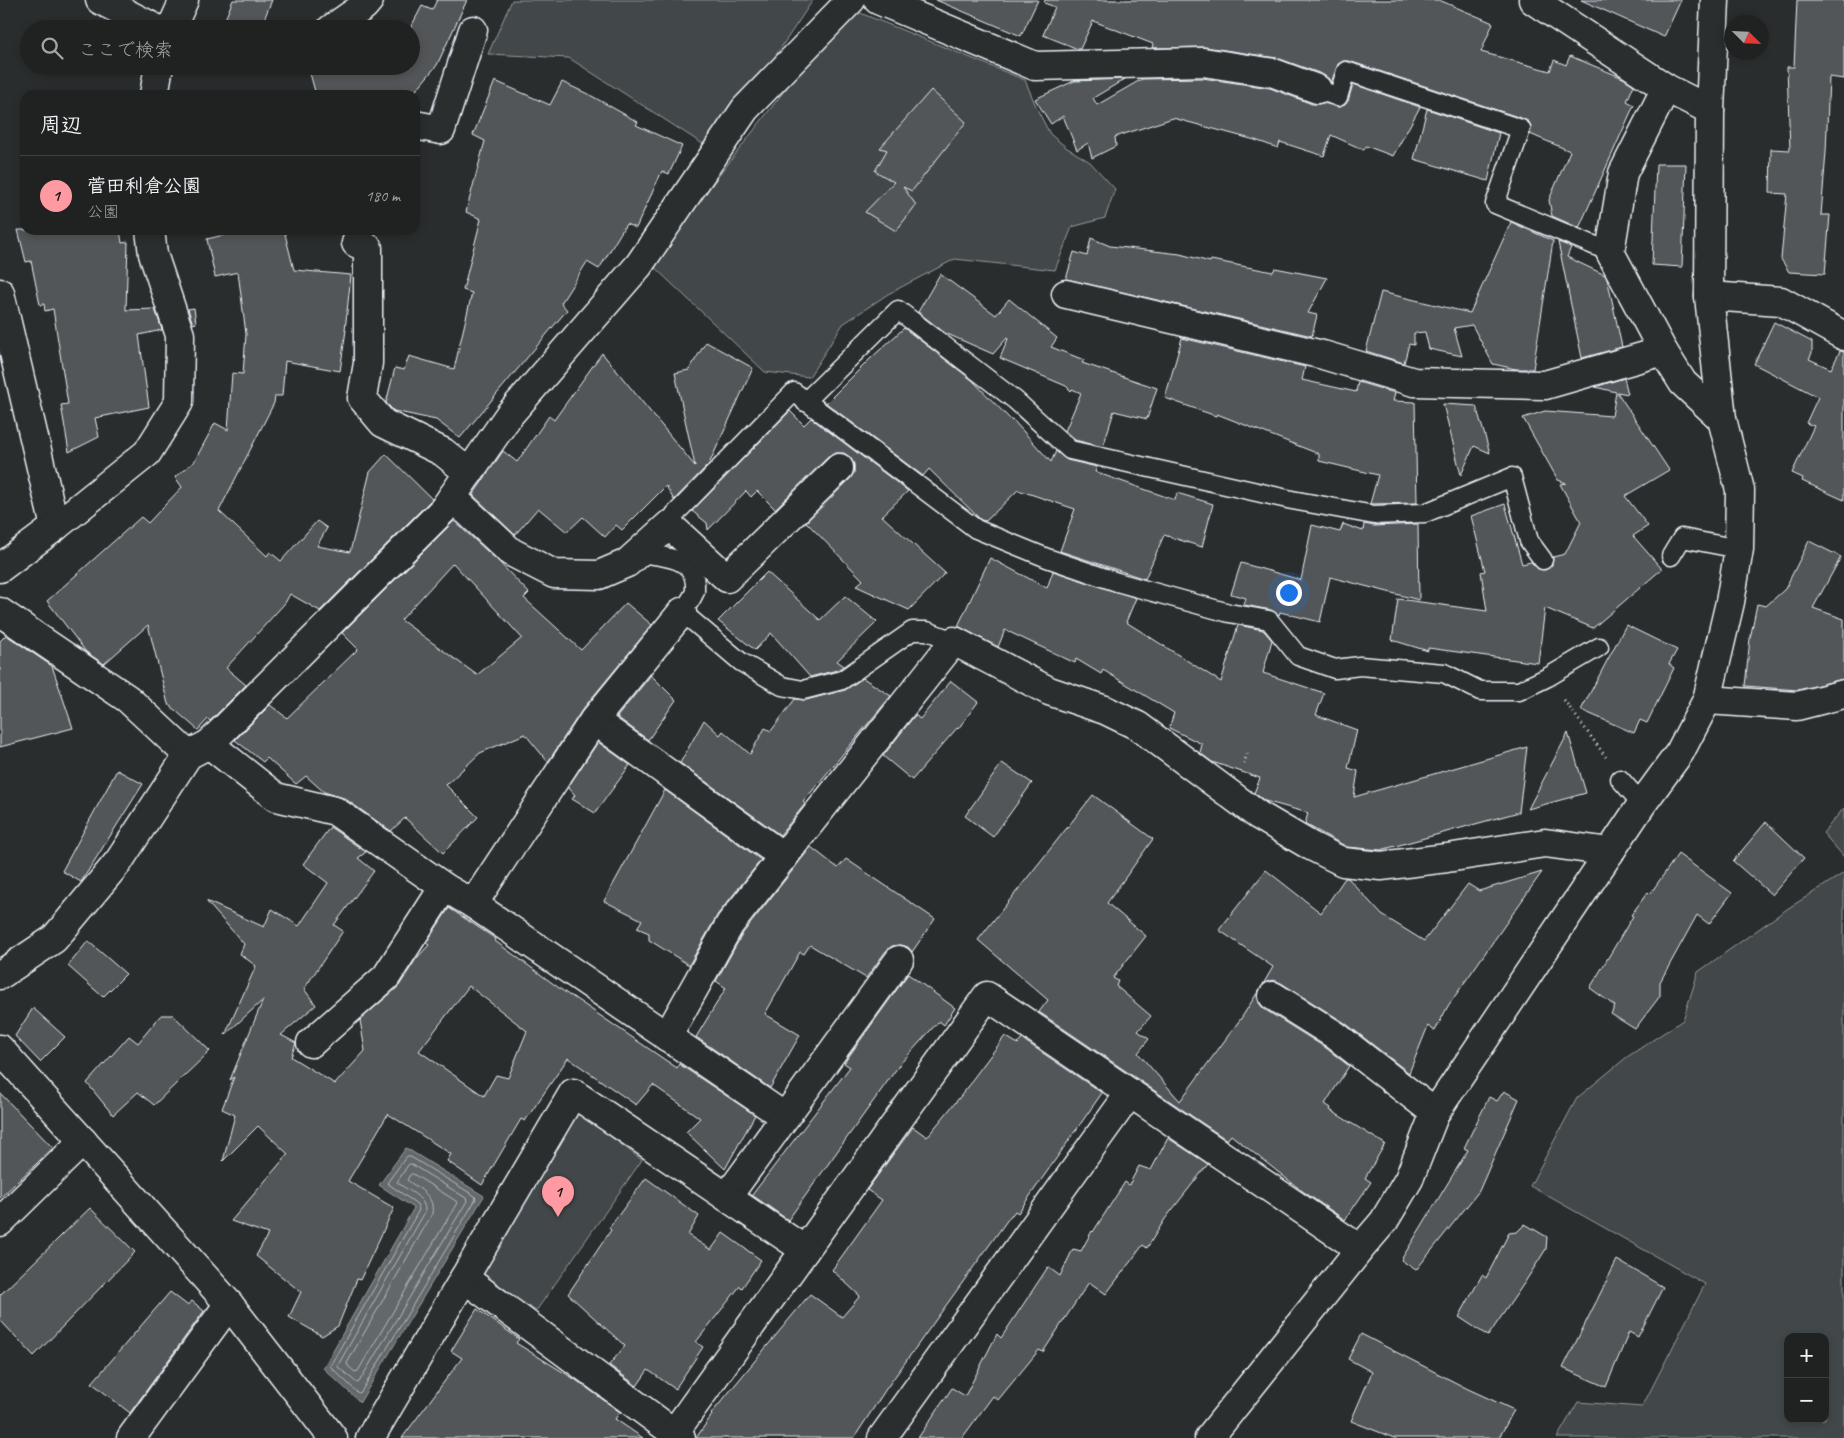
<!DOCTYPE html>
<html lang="ja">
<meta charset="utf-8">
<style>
:root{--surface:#202222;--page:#282a2a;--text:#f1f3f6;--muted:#a2a4a5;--line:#3d3f40;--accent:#ff9aa2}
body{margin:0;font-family:Caveat,"Klee One",sans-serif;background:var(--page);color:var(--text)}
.controls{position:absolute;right:15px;bottom:15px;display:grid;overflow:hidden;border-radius:10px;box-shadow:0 2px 8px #0003}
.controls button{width:45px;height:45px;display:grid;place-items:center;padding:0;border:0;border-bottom:1px solid var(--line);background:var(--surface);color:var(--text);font:25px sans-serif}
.compass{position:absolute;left:1724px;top:15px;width:45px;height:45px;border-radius:50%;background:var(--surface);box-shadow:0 2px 8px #0003;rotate:114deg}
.you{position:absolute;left:1288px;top:592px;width:18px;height:18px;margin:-12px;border:4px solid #fff;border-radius:50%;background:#1a73e8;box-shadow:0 0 0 8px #1a73e833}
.badge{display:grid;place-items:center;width:32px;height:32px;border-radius:50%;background:var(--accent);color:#111;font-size:16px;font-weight:700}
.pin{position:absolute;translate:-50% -41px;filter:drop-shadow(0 1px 2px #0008)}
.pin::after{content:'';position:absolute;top:26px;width:18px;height:15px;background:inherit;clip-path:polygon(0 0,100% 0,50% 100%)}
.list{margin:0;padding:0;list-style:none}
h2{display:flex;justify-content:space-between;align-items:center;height:65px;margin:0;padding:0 20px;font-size:21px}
h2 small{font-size:16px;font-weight:400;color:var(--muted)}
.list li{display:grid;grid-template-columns:32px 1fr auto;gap:15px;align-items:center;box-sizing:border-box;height:80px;padding:0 20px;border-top:1px solid var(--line)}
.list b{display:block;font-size:19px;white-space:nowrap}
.list p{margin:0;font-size:16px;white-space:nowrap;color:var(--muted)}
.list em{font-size:16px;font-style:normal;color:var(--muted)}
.icon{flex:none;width:28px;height:28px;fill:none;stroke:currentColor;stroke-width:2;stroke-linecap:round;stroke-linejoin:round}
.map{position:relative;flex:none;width:1844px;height:1438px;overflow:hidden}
.search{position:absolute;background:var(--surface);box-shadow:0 2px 8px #0003;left:20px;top:20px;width:400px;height:55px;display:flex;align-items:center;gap:12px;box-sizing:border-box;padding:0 18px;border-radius:28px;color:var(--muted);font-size:19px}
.panel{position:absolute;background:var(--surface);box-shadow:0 2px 8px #0003;left:20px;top:90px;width:400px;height:145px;border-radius:15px}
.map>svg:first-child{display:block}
.green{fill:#424648;stroke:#959ca0;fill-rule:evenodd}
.water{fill:#63686b;stroke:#989fa3}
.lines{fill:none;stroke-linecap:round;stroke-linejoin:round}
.shore{stroke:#b3bac0;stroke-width:1}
.building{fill:#535759;stroke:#e8f1f8;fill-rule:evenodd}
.lane-casing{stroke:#e8f1f8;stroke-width:21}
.street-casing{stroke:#e8f1f8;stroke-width:31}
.secondary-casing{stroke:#e8f1f8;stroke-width:31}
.path{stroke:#e8f1f8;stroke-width:3;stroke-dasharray:1 4;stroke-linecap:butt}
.lane{stroke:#2a2d2e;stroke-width:18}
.street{stroke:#2a2d2e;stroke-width:28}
.secondary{stroke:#2a2d2e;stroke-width:28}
</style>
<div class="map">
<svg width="1844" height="1438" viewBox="0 0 1844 1438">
<rect width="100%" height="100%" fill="#2a2d2e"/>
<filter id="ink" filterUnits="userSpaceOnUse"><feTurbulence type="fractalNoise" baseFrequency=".02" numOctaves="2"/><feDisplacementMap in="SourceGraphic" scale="10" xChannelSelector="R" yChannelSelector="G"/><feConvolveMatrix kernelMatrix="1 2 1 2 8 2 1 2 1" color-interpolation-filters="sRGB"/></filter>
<g filter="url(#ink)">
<g class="green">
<path d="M512 0H813L712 150 569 58 488 54Z"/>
<path d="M848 8 1025 80 1038 111 1050 134 1067 148 1090 162 1115 189 1105 218 1072 227 1055 270 955 259 888 294 843 324 809 377 765 372 651 264Z"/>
<path d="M1844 808V857L1823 833Z"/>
<path d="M1844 873V1438H1557L1578 1402 1642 1407 1705 1284 1530 1186 1577 1098 1627 1057 1683 1020 1698 972 1787 909ZM1788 1337H1825V1419H1788Z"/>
<path d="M577 1111 642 1160 536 1311 479 1275Z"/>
</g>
<path class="water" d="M406 1148 484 1196 360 1402 323 1368 414 1208 379 1185Z"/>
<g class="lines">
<g class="shore">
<path d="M409 1156 475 1196 476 1199 361 1392 358 1393 330 1366 419 1210 417 1204 387 1183 406 1157Z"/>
<path d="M411 1164 466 1198 467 1201 359 1382 357 1383 338 1367V1365L425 1212C426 1196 407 1191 397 1182L408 1165Z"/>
<path d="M413 1174 456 1201 457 1203 358 1371 355 1372 348 1366 347 1363 432 1214C435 1195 420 1190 407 1180L410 1175Z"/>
</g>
</g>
<g class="building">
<path d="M233 0H272L260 29H221Z"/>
<path d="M437 0H467L437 65 412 95H316L308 66H411V27L422 6 432 10Z"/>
<path d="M936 0H1038L1021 36Z"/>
<path d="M1045 0H1439L1493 23 1481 52 1550 71 1554 60 1566 65 1570 56 1623 78 1634 85 1627 101 1634 105 1579 228 1552 216 1549 200 1570 151 1530 134 1531 126 1529 122 1524 119 1349 61H1343L1338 64 1331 83 1329 79 1322 74 1277 58 1205 47 1152 48 1153 44 1093 21 1080 49H1078L1043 35 1055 7 1044 3Z"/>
<path d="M1581 0H1681L1664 37Z"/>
<path d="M1797 0H1844V79L1829 77 1826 152 1821 215H1830L1825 274 1789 272 1781 259 1787 194 1770 193 1771 149 1790 150 1787 67H1794Z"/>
<path d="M1202 78 1270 88 1312 104H1319L1323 103 1339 107 1345 105 1348 101 1353 84 1420 107 1393 156 1366 146 1364 150 1331 135 1324 156 1280 142 1278 148 1255 140 1173 118 1115 137 1116 146 1092 158 1088 143 1077 150 1063 116 1051 124 1035 99 1074 81 1125 79 1093 98 1097 105 1142 79Z"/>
<path d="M495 81 550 105 562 82 590 95 638 122 636 125 682 146 669 174 662 171 636 228 626 224 599 269 587 262 561 303 567 310 460 438 436 420 394 411 386 403 395 368 404 370 409 356 454 369 472 293 463 290 481 219 466 212 485 141 473 135Z"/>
<path d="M931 90 966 122 912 191 903 187 916 205 896 231 865 212 894 182 875 171 887 150 880 148Z"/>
<path d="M1427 109 1499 133 1488 181 1414 159Z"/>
<path d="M1656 164H1686L1682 267 1652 265Z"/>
<path d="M1511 222 1553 241 1533 369H1516L1493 364 1472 325 1454 328 1462 356 1429 349 1425 332 1414 333V345L1409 344 1404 363 1366 351 1381 292 1470 313Z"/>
<path d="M18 230H120L122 243 128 242 126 310 155 309 162 330 139 335 149 407 95 418 99 437 69 452 61 405 68 404 53 309 45 311 44 304 40 305 31 261 26 262Z"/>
<path d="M245 230H284L294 270 351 275 345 330H346L340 371 285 361 282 396H275L274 403 219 511 267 556 270 552 281 561 317 521 327 528 317 546 350 552 370 472 386 454 432 499 320 611 290 594 285 603 226 668 246 685 210 721 208 719 198 730 168 704 148 625 104 664 86 652 47 601 141 517 148 523 182 487 175 477 194 462 215 423 228 430 232 373 243 374 246 334 238 272 215 277 207 239Z"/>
<path d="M1091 238 1110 246 1180 254 1210 262 1211 260 1273 272 1275 268 1327 278 1308 313 1317 315 1312 336 1066 279 1074 252 1087 256Z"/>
<path d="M1558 242 1571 247 1567 257 1605 275 1608 282 1622 347 1582 358Z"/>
<path d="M940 274 996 315 1009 299 1057 338 1051 347 1084 360 1082 363 1157 388 1147 419 1114 411 1103 447 1075 440 1065 431 1081 393 1072 389 1071 391 1066 386 1000 358 1008 339 1007 338 993 354 945 333 918 312Z"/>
<path d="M194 308 196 323 193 324 188 309Z"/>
<path d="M1774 322 1812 342V353L1809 359 1831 369 1840 351 1844 352V500L1802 481 1803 478 1792 473 1814 426 1806 423 1818 397 1754 364Z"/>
<path d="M904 328 972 380 1012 421 1013 420 1051 462 1056 451 1067 460 1097 467 1095 472 1175 500 1177 493 1213 504 1202 547 1164 535 1145 579 1060 551 1075 509 1018 490 986 521 981 520 929 469 923 476 826 403 870 359Z"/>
<path d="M1182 338 1305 367 1302 380 1356 392 1358 382 1395 393 1393 401 1415 402 1417 503 1370 504 1378 475 1319 461V454L1217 414 1216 416 1165 398Z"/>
<path d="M706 342 753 368 709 464 674 500 666 486 622 530 616 525 605 537 583 517 567 532 538 508 515 535 473 495 503 451 517 462 549 416 554 420 602 353 695 466 675 373 689 370Z"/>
<path d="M1624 378 1628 394 1617 392 1669 470 1625 496 1648 526 1633 536 1662 569 1593 628 1545 608 1538 663 1428 648V651L1392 640 1398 599 1487 611 1481 572 1485 571 1471 516 1505 504 1522 564 1531 562 1538 569 1545 570 1552 565 1553 557 1565 554 1581 522 1560 484 1566 483 1558 480 1523 418 1545 411 1612 416 1616 392 1595 387Z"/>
<path d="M1443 404 1476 406 1490 453 1474 446 1461 475Z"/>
<path d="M790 411 804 425 811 418 908 491 882 516 945 573 909 610 856 586 863 580 806 522 850 479 854 473V464L850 457 844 453H836L828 457 775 509 757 491 751 497 746 491 708 530 707 523 692 511Z"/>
<path d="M454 521 497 560 529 593 524 598 581 650 626 603 652 625 582 710 548 762 525 734 480 753 446 785 478 817 443 853 405 818 391 831 344 798 324 792 306 776 296 784 267 758 263 762 235 740 270 705 287 718 358 649 342 633ZM453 563 522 638 477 675 401 620Z"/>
<path d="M1343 524 1363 531 1364 524 1374 526 1418 524 1419 600 1330 577 1320 622 1280 612 1279 615 1271 610 1244 605 1246 598 1231 594 1241 563 1301 580 1312 525 1340 532Z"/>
<path d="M1809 541 1841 557 1813 608 1844 619V679L1798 690 1745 686 1750 639 1757 604 1766 606 1785 589Z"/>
<path d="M990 558 1047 588 1053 571 1136 598 1126 622 1221 682 1238 625 1263 630 1272 640 1263 673 1324 693 1316 715 1357 730 1348 768 1358 771 1354 797 1527 747 1519 812 1381 850 1347 847 1305 824 1308 813 1265 801 1254 793 1260 778 1212 762 1200 753 1202 744 1169 728 1174 713 1103 670 1101 674 1076 659 1075 663 1005 630 998 647 958 626Z"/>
<path d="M767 572 820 620 845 596 877 622 837 661 844 666 837 670 810 677 771 633 755 650 718 621Z"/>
<path d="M1626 625 1677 650 1669 664 1674 668 1647 723 1640 720 1634 733 1581 710Z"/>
<path d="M6 635 52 666 73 728 0 747V641Z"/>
<path d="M651 675 676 700 648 740 617 717Z"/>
<path d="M863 678 891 696 803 802 805 804 780 835 680 763 704 720 720 735 723 731 750 754 765 728 771 731 795 699 806 700 845 690Z"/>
<path d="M951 681 978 702 958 729 957 728 912 780 883 756 915 715 920 719Z"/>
<path d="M1568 733 1586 793 1528 809Z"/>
<path d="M598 742 630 765 595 813 572 799 575 795 568 787Z"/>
<path d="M1002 763 1032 783 993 837 965 816Z"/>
<path d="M117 770 143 784 81 882 62 871Z"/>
<path d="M665 790 761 860 718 914 689 965 649 940V933L637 928 642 920 604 901Z"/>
<path d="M1093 795 1153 839 1107 903 1146 936 1113 978 1118 981 1116 986 1151 1016 1138 1031 1149 1039 1138 1053 1180 1101 1242 1017 1259 990 1257 996 1259 1003 1264 1009 1326 1048 1349 1066 1325 1104 1331 1108 1330 1110 1385 1144 1365 1178 1371 1182 1345 1220 1301 1190 1231 1135 1227 1140 1039 1012 1048 1000 978 940Z"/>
<path d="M1766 822 1804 858 1772 895 1733 861Z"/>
<path d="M330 827 366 852 358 858 374 871 334 925 343 931 304 989 316 1005 281 1035 296 1043 291 1057 335 1084 365 1051 360 1020 399 986 416 959 429 945 426 943 449 908 496 939 495 941 570 996V995L677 1068 679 1064 755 1115 725 1169 686 1132 700 1118 653 1085 636 1105 568 1058 525 1121 521 1119 482 1185 447 1161 451 1154 388 1114 348 1181 394 1208 360 1280 357 1279 338 1326 322 1336 289 1317 301 1292 256 1256 268 1234 231 1221 288 1154 258 1126 223 1161 235 1115 222 1109 234 1077 230 1080 263 1000 225 1035 256 966 240 954 244 944 206 901 264 927 272 909 299 926 328 883 303 864ZM469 986 527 1031 508 1078 496 1075 484 1096 419 1051Z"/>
<path d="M811 847 838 868 846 859 935 919 912 952 908 947 901 945 892 946 886 951 866 978 810 945 804 954 800 952 765 1014 800 1035 770 1088 696 1037 726 988 716 981 743 933Z"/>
<path d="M1678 854 1732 893 1709 924 1697 915 1660 982V996L1635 1029 1611 1014 1615 1006 1590 988 1633 916 1631 915 1648 892 1650 894Z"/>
<path d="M1266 870 1321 913 1345 878H1348L1382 915 1424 941 1468 884 1479 891 1542 872 1448 1006 1435 1031 1428 1026 1409 1073 1345 1023 1281 983 1273 980 1266 982 1262 986 1273 967 1219 930Z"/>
<path d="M88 941 126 974 103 997 68 966Z"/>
<path d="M908 974 955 1008 944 1025 939 1021 900 1064 788 1220 752 1195 850 1067 844 1063Z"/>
<path d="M33 1008 65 1037 40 1062 15 1036Z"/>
<path d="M161 1015H173L210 1051 154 1105 138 1092 113 1115 87 1083 129 1036 138 1043Z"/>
<path d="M1005 1036 1018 1044 1022 1039 1102 1093 1018 1213 1015 1211 1012 1215H1011L886 1389 854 1438H696L712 1415 711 1414 810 1294 842 1317 860 1296 832 1270 882 1200 867 1190 913 1127 927 1137 973 1081 972 1080Z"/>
<path d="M1504 1091 1519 1099 1479 1191 1416 1270 1401 1260 1468 1150 1464 1148 1489 1097 1497 1101Z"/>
<path d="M0 1093 53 1148 0 1198Z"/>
<path d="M1168 1138 1208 1164 1165 1219 1147 1248 1143 1245 1106 1294 1089 1282 1043 1352 1039 1350 998 1400 993 1396 962 1438H918L952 1388 965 1396 997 1334 1001 1338 1048 1267 1060 1276 1073 1249 1081 1251 1092 1231 1093 1232 1125 1182 1129 1185 1139 1166 1151 1170Z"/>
<path d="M646 1178 699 1216 688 1235 711 1250 723 1233 761 1260 742 1288 740 1286 696 1342 703 1347 675 1389 648 1370 637 1386 609 1365 625 1346 568 1294 611 1230 609 1228Z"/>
<path d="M90 1208 135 1252 34 1356 0 1320V1295Z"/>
<path d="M1525 1224 1547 1237 1546 1249 1525 1282 1488 1336 1459 1317 1482 1275 1486 1278 1509 1233 1517 1232Z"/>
<path d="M1617 1260 1663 1287 1638 1337 1629 1332 1606 1387 1563 1368Z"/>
<path d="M170 1292 187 1305 192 1301 204 1311 130 1413 92 1383Z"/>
<path d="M477 1309 519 1339 516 1343 576 1380 620 1412 615 1419 643 1438H402L462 1358 451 1351Z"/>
<path d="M1361 1334 1468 1389 1514 1410 1499 1438H1394L1351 1421 1372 1372 1348 1359Z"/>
</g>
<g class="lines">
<defs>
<g id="lane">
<path d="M1317 89 1338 97 1346 71 1521 129 1495 204 1610 252"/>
<path d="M805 402 898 310 1015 400 1070 450 1292 500 1374 515 1425 513 1512 477 1529 541 1543 560"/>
<path d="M669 525 675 514 794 392 976 529 1047 558 1117 582 1229 613 1269 620 1298 656 1335 669 1360 666 1444 673 1480 691H1519L1548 677 1599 647"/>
<path d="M638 553C659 556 694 556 695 584 695 584 695 591 695 591 693 598 686 606 682 612L741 662 782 686 803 690 842 680 912 631H927L954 641"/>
<path d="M1671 556 1682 538 1739 549"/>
<path d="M1620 779 1642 804"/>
</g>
<g id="street">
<path d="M100 0 157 29"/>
<path d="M878 0 1035 66 1203 62 1274 73 1317 89"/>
<path d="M1533 0 1666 88 1710 110"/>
<path d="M171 29 184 0"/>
<path d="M331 29 364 6 369 0"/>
<path d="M1666 88 1623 173 1610 252 1663 351 1683 383 1722 419"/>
<path d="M154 95 159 66"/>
<path d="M415 125 441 130 473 30"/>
<path d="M360 230 356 243 368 248V363L362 398 383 423 443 452 469 473"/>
<path d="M0 293 55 527"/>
<path d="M1066 294 1323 355 1414 382 1545 385 1663 351"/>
<path d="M1709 296 1781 301 1844 336"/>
<path d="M452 497 511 552 554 574 599 575 627 563 669 525 727 578 839 468"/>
<path d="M0 568 55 527 147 453 179 402 180 335 153 254 150 230"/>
<path d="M0 612 128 699 188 755"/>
<path d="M1707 700 1797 706 1844 694"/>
<path d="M594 720 784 857"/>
<path d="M209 744 276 797 335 811 444 887 473 904 785 1117"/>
<path d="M473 904 594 720 682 612"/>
<path d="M0 975 54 939 119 861 188 755 209 744 443 510 509 415 639 265 745 109 851 0"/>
<path d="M1273 996 1335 1035 1435 1113"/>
<path d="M667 1037 730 924 954 641 1049 691 1105 710 1138 726 1258 815 1311 846 1343 862 1381 866 1447 858 1545 843 1610 852"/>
<path d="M311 1043 386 977 444 887"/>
<path d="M727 1197 899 960"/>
<path d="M0 1222 83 1141"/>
<path d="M464 1278 681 1438"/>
<path d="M674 1433 987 996 1360 1249"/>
<path d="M131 1438 229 1304"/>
<path d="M370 1438 573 1093 805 1250"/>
<path d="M882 1438 1130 1093"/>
<path d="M1209 1438 1360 1249 1384 1221 1409 1179 1435 1113 1642 804 1680 752 1707 700 1730 602 1739 549 1740 490 1722 419 1709 296 1710 110 1715 0"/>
</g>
<path id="secondary" d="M0 1049 229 1304 333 1438"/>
</defs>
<use href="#lane" class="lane-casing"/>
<use href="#street" class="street-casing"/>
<use href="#secondary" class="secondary-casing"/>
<g class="path">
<path d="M1564 700 1606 757"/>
<path d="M1244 764 1248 750"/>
</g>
<use href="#lane" class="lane"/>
<use href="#street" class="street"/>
<use href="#secondary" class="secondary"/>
</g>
</g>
</svg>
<div class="controls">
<button>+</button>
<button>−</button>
</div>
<svg class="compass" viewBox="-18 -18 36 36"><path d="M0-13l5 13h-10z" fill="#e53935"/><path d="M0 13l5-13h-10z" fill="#a2a4a5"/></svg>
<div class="you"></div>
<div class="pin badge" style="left:558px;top:1217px">1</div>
<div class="search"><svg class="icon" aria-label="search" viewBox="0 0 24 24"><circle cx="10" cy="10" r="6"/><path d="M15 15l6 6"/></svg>ここで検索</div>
<section class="panel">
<h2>周辺<small></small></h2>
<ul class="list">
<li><span class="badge">1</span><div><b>菅田利倉公園</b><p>公園</p></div><em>180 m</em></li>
</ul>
</section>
</div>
